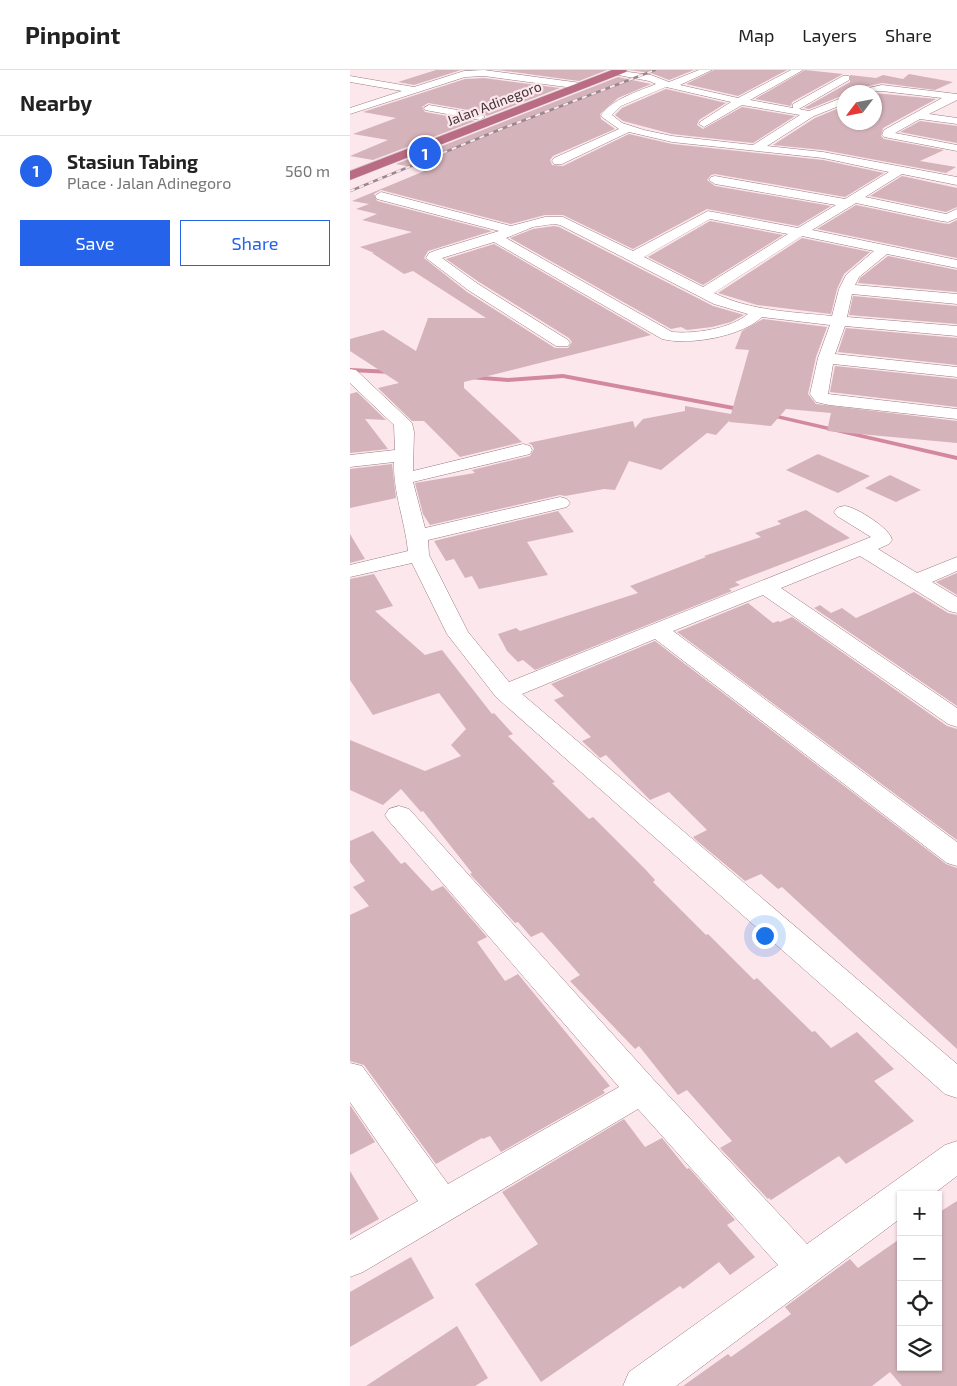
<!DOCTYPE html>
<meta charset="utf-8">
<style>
:root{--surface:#fff;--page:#f6f6f6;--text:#222;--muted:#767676;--line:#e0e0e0;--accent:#2563eb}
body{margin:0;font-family:"Exo 2",sans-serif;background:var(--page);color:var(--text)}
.controls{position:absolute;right:15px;bottom:15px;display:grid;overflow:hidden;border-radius:0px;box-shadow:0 1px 4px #0004}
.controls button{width:45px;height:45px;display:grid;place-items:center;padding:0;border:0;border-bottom:1px solid var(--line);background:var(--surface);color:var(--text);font:25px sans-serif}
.compass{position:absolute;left:487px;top:15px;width:45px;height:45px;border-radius:50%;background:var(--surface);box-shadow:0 1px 4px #0004;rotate:238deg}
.you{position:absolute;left:414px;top:865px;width:18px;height:18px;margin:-12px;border:4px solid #fff;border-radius:50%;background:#1a73e8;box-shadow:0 0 0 8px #1a73e833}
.badge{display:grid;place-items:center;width:32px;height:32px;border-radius:50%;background:var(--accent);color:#fff;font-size:16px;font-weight:700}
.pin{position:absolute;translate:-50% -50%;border:2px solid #fff;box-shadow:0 1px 5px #0006}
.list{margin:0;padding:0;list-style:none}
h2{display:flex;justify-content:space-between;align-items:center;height:65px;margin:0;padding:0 20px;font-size:21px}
h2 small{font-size:16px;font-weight:400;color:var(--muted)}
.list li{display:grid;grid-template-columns:32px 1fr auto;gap:15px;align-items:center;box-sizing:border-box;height:70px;padding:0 20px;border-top:1px solid var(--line)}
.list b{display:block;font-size:19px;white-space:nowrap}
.list p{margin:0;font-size:16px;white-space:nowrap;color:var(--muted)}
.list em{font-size:16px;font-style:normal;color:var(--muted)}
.actions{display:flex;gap:10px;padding:15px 20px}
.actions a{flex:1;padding:11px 0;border:1px solid var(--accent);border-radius:0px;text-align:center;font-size:18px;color:var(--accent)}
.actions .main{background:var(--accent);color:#fff}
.icon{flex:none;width:28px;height:28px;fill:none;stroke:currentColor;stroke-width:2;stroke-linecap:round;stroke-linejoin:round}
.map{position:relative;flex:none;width:607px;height:1316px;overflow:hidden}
header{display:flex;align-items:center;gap:30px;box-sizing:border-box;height:70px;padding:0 25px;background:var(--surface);border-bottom:1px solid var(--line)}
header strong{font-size:24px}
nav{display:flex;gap:28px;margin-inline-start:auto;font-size:18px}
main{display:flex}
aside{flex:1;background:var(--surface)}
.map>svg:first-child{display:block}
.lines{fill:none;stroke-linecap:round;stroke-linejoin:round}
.stream{fill:#d2889d;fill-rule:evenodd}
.building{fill:#d5b3bb}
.street-casing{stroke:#9b7b83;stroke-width:1}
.highway-casing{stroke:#d2cecf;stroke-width:1}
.street{fill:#fff;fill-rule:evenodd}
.highway{fill:#b96c83;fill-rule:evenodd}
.rail-casing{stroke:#99888c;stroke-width:2.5}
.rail{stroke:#fce7ec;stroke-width:2;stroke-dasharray:5;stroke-linecap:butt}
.labels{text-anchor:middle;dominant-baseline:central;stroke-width:4.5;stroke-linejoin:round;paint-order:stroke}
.far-street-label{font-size:14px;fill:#423438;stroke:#fce7ec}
</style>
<header>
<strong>Pinpoint</strong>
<nav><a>Map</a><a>Layers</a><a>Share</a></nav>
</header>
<main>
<aside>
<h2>Nearby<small></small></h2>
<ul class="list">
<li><span class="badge">1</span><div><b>Stasiun Tabing</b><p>Place · Jalan Adinegoro</p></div><em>560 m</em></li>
</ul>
<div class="actions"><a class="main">Save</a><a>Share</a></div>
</aside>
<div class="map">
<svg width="607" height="1316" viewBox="0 0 607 1316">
<rect width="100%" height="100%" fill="#fce7ec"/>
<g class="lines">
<g class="stream">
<path d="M0 298 42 300 45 302 42 304 0 302Z"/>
<path d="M213 304 394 338 397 340 394 342 213 308 158 312 120 309 117 307 120 305 158 308Z"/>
<path d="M419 343 607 386V390L417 346V344Z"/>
</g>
</g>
<g class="building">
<path d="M86 0H111L64 15 48 12Z"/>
<path d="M148 0H257L229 11Z"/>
<path d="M279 0H344L319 10 301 3Z"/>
<path d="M364 0H437L388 26 336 14Z"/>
<path d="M455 0 493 4 442 32 441 36 405 29Z"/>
<path d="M559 4 603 12 585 20 532 13 510 18 507 22H494V25L459 39 454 38 500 12V5L526 8 533 5 553 9Z"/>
<path d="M268 7 301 14 268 28 250 44 251 49 265 59 203 86 200 90 202 95 213 96 279 64 322 74 473 90 534 103 495 127 365 104 361 105 357 110 365 116 481 136 448 156 357 139 283 179 213 145H195L161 154 31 120 24 124 27 131 142 161 78 181 74 188 117 222 205 278H218L222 272 219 268 129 212 96 189 144 174 301 265 114 312V318L172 372 110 387 74 351H62L28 318 49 313 0 281V269L33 260 66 281 78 248H136L63 201 54 204 22 183H24L10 177 62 162 12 150 27 144 6 139 19 134 2 131 77 100 46 94Z"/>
<path d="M134 8 210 18 137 46 130 42 78 33 72 37 75 42 125 51 23 90 0 86 38 70 3 64 46 48 13 42 115 9Z"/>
<path d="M316 19 376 33 349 50 347 55 353 59 392 37 445 46 403 73 322 64 273 51 265 45 272 38Z"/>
<path d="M524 23 586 29 533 58 531 66 534 69 594 80 570 91 606 97 596 103 473 80 423 75 465 48 494 36V52H524Z"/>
<path d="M570 51 607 56V73L550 62Z"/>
<path d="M552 106 607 118V137L596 142 520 126Z"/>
<path d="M506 135 591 153 599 154 607 150V188L467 159Z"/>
<path d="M360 151 433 165 353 215 298 187Z"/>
<path d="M204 156 209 157 363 236 394 245 381 252 362 257 337 260 331 257 321 259 160 168 183 159Z"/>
<path d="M452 168 520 182 494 204 487 219 481 244 407 235 368 223Z"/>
<path d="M538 186 607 200V222L508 213 510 208Z"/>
<path d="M503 226 607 236V254L499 245Z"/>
<path d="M413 249 477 257 466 287 458 324 466 334 607 351V373L477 361 481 343 436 339 421 356 379 352 380 350 366 365 357 363 311 400 279 391 265 420 254 419 215 426 210 425 80 455 73 444 65 413 125 403 122 400 180 386 184 379 182 375 178 373 283 351 285 358 293 349 335 341V336L381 344 399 280 385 279 392 261Z"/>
<path d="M496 258 607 268V295L488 282Z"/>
<path d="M485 296 607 309V337L480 322Z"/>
<path d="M7 322 36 350 15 349 38 379 0 383V324Z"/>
<path d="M468 384 520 406 488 423 436 400Z"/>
<path d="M42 394 46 428 0 438V399Z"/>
<path d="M540 405 571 420 546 432 515 418Z"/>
<path d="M456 440 500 468 385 512 390 515 379 519 382 521 185 600 173 590 168 592 157 581 148 564 166 558 170 561 288 523 280 516 356 487 354 486 411 467 405 463 431 454 427 451Z"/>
<path d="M208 441 224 462 177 472 198 505 129 519 122 506 115 508 104 489 96 491 84 471Z"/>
<path d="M0 464 15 489 0 493Z"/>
<path d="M607 503V525L586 512Z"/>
<path d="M24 504 43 536 25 541 75 585 92 580 142 644 144 643 163 664 158 666 205 712 202 713 239 749 243 747 296 800 305 810 303 812 356 865 358 864 404 910 407 908 462 962 465 961 481 978 507 962 544 999 524 1011 564 1051 496 1094 489 1086 421 1130 419 1128 418 1129 370 1078 382 1071 337 1020 328 1025 289 976 285 979 220 911 230 905 192 862 181 867 168 852 165 853 120 804 122 803 73 741 71 742 51 719 33 735 0 720V670L75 701 111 686 101 675 116 659 89 623 23 645 0 610V509Z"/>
<path d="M564 522 598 543 607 545V636L464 538 470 535 481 543 492 538 506 548Z"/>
<path d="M398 533 423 553 428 551 430 552 442 547 597 656 607 659V770L327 562Z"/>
<path d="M305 571 596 794 607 798V979L432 817 428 819 411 804 395 811 346 770 343 767 357 760 319 722 300 730 256 685 250 688 232 671 241 667 204 630 214 626 201 614Z"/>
<path d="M23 761 51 794 55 792 82 821 93 816 137 867 127 872 155 911 168 904 260 1016 253 1020 255 1023 151 1082 140 1066 133 1069 132 1068 86 1094 14 995 0 991V845L19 836 3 817 15 811 0 792V771Z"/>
<path d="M0 1035 25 1072 0 1085Z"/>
<path d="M274 1049 295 1077 312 1068 337 1099 339 1098 385 1150 377 1155 405 1187 380 1205 369 1192 333 1219 330 1216 191 1312 125 1214 188 1174 152 1122Z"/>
<path d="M0 1101 29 1149 0 1165Z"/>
<path d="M607 1131V1316H552L540 1302 522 1316H333L378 1284 381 1287 441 1244 435 1237 500 1189 508 1198 551 1168V1297H588V1143Z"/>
<path d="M61 1187 84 1228 0 1277V1222Z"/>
<path d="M107 1256 138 1308 125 1316H16Z"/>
</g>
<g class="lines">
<defs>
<g id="street">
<path d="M134 0 231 13 236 16 231 19 134 6 115 7 0 44V38L52 21 0 12V6L64 17 114 1Z"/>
<path d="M263 0 301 5 319 12 349 0H362L330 15 388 28 441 0H453L400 30 443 38V34L493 6H499V10L449 39 459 41 494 27V34L464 46 417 76 473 82 607 107V115L552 104 515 127 596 144 607 139V148L598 152 591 151 506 133 462 160 607 190V198L537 184 509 207 505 215 607 224V234L502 224 497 247 607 256V266L495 256 485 284 607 297V307L483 294 478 324 607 339V349L479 335 466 332 460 324 468 288 480 255 412 247C393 266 339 276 312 269L144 172 92 188 128 214 218 270 220 273 218 276H206L118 220 76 188 79 183 87 180 149 161 27 129 25 126 31 122 161 156 195 147H213L283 181 358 141 448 158 486 135 365 114 359 110 361 107 365 106 495 129 539 102 473 88 322 72 279 62 212 94H204L202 91 204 88 269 59 252 47 251 45C264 28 287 22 306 14L299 11 263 4ZM316 17 381 32 350 52 349 54 354 57 392 35 450 45 403 75 322 66 294 60 272 53 262 45 271 36ZM360 149 438 164 353 217 294 187ZM204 154 210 155 364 234 398 244C380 259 345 264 322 262L156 168 183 157ZM452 166 524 181 496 205 489 219 482 246C443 242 400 241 364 223Z"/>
<path d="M532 15 607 24V30L579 44 607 48V54L570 49 545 63 607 75V81L534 67 532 65 534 60 592 28 532 21 509 22 510 20Z"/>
<path d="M79 35 130 44 135 47 130 50 75 40 74 38Z"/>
<path d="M0 299 6 300 62 353 64 362 63 401 173 374 180 376 182 380 180 384 63 412 75 458 210 427 217 429 220 433 217 437 78 470 79 485 118 562 159 612 521 467 487 446 484 442 487 438C489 437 493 436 495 436 506 437 541 459 542 470L539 474 528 479 567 503 607 487V501L582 512 607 527V543L599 541 510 486 431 518 607 638V657L598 654 413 525 323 561 607 772V796L597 793 305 569 172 624 607 994V1028L595 1024 146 627 97 564 62 493 0 507V495L58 481C55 451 43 422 44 392L0 397V385L45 380 44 355 0 313Z"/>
<path d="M49 736 59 739 304 1010 457 1174 595 1075 607 1071V1106L582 1125H551V1148L326 1316H273L279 1302 428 1195 288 1039 13 1202 0 1207V1170L68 1131 0 1032V993L12 996 98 1114 269 1017 39 751 35 745 39 739Z"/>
</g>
<path id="highway" d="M262 0H277L276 2 0 110V101Z"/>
</defs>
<use href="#street" class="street-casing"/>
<use href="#highway" class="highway-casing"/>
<use href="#street" class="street"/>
<use href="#highway" class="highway"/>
<defs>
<path id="rail" d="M0 121 151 59 305 0"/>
</defs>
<use href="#rail" class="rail-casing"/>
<use href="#rail" class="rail"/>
</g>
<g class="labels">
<g class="far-street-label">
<text transform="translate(144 33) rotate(-21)">Jalan Adinegoro</text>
</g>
</g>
</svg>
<div class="controls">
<button>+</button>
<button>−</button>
<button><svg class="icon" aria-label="locate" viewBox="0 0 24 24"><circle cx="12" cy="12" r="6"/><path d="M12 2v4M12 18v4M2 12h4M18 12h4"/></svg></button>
<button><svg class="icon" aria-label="layers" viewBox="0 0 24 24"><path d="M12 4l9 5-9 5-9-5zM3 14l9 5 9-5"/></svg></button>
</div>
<svg class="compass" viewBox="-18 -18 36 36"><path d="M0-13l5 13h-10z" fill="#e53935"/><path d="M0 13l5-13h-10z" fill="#767676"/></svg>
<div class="you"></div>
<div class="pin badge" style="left:75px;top:83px">1</div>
</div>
</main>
